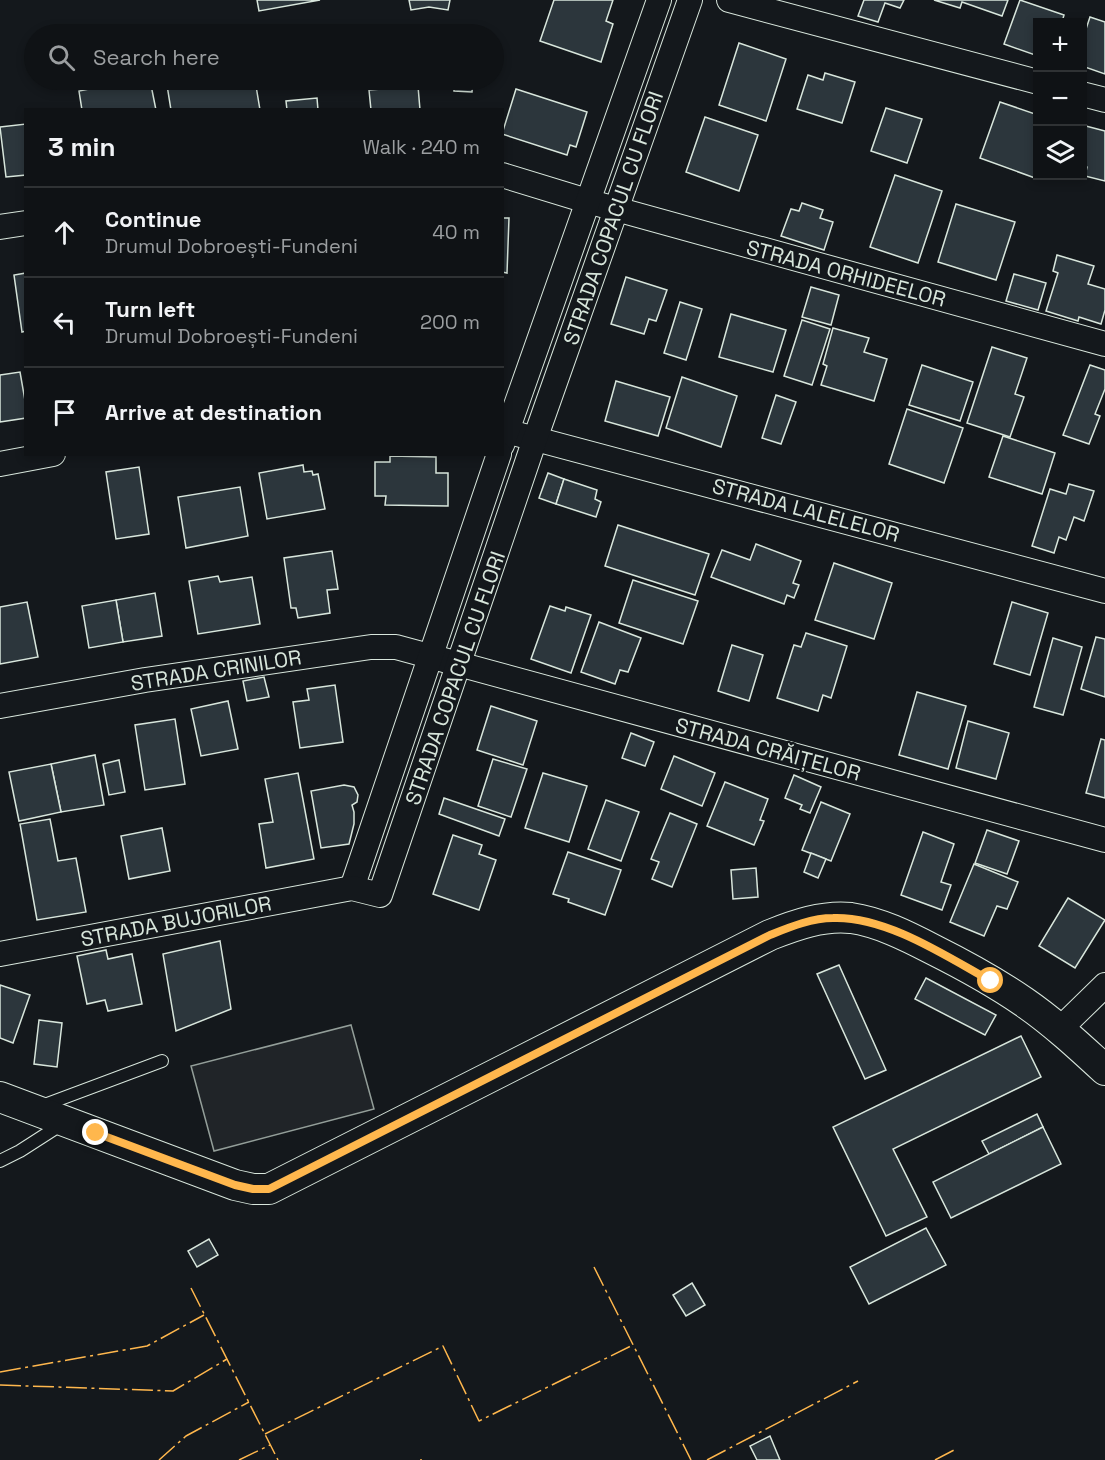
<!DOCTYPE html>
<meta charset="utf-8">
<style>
:root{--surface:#0f1215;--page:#181b1e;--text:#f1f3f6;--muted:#9b9ea0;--line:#2f3234}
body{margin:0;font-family:"Space Grotesk",sans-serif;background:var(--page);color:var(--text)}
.controls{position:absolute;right:18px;top:18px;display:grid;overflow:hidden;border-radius:0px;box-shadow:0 3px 9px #0003}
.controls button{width:54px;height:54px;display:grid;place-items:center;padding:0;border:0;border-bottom:2px solid var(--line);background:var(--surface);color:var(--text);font:30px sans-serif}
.stop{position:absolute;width:18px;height:18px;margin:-14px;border:4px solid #ffb74d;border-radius:50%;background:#fff}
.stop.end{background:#ffb74d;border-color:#fff;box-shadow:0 2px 6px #0008}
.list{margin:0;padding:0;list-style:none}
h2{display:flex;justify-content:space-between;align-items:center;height:78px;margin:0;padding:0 24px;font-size:26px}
h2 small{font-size:20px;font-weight:400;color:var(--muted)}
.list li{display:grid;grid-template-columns:39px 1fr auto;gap:18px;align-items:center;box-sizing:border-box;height:90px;padding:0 24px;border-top:2px solid var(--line)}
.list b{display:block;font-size:22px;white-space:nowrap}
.list p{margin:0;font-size:20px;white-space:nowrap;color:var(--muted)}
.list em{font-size:20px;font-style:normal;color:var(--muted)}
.icon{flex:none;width:33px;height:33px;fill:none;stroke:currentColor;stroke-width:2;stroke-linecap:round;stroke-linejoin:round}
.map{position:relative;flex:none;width:1105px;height:1460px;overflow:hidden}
.search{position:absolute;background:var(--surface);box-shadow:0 3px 9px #0003;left:24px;top:24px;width:480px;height:66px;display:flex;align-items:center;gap:15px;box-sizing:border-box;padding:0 21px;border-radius:33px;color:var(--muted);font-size:22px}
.panel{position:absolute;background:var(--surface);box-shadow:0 3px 9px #0003;left:24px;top:108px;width:480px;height:348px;border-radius:0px}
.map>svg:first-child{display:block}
.green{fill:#202428;stroke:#939e99;stroke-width:1.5}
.building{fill:#2c363c;stroke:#d8e6dc;stroke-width:1.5}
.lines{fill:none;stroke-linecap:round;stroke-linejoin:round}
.service-casing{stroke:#d8e6dc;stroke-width:14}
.minor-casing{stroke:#d8e6dc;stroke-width:26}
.tertiary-casing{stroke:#d8e6dc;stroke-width:32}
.service{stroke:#14181c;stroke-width:12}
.minor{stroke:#14181c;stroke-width:24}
.tertiary{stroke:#14181c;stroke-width:30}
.power{stroke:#ffb74d;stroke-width:1.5;stroke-dasharray:21 4.5 3 4.5;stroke-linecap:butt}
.route{stroke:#ffb74d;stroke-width:8}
.labels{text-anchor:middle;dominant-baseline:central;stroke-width:4.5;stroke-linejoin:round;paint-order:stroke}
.street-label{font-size:21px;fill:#d8e6dc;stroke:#14181c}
</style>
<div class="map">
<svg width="1105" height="1460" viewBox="0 0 1105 1460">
<rect width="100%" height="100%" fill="#14181c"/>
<path class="green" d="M351 1025 374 1109 214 1151 191 1066Z"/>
<g class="building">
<path d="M257 0H320L259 11Z"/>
<path d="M409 0H450L448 10 429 7 411 10Z"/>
<path d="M554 0H613L606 21 613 24 601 62 540 41Z"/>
<path d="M864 0H904L900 8 885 3 878 22 858 16Z"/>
<path d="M934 0H1008L1002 16 962 2 960 8Z"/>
<path d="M1020 0 1064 15 1062 22H1038V56L1004 44Z"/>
<path d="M1090 17 1105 22V74L1082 66V41Z"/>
<path d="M739 43 786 59 766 121 719 105Z"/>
<path d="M825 73 855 82 842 123 797 109 808 75 823 80Z"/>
<path d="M134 80H150L156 110H82L79 91Z"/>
<path d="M197 80H255L260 110H171L167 85Z"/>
<path d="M441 80H473L472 92 454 91V87L440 86Z"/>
<path d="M418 86 420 110H371L369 90Z"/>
<path d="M516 89 587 112 576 147 570 145 567 155 502 134Z"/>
<path d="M317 98 318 110H287L286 101Z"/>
<path d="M1000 102 1038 115V171L1035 178 980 158Z"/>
<path d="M886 108 922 119 907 163 871 151Z"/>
<path d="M705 117 758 135 739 191 686 172Z"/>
<path d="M26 124V175L6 177 0 127Z"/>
<path d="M1082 125 1105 131V181L1085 176 1087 167 1082 166Z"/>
<path d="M895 175 942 191 918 263 870 247Z"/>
<path d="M802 203 823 210 820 218 833 222 824 250 781 236 791 209 799 211Z"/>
<path d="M956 204 1015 222 996 280 938 262Z"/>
<path d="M502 218H509L507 273 502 272Z"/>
<path d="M1057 255 1094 266 1088 284 1105 289V310L1101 324 1079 317 1078 321 1046 311 1058 273 1053 271Z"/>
<path d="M26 273V331L22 332 14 275Z"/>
<path d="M1014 274 1046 283 1038 310 1006 301Z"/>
<path d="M626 277 667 290 656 321 649 319 644 334 611 324Z"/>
<path d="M811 287 839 295 831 325 802 317Z"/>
<path d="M680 302 702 309 686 360 664 353Z"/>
<path d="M731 314 786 330 773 372 719 357Z"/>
<path d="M802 320 830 329 812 385 784 376Z"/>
<path d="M833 328 869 338 864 352 887 359 874 401 821 385 827 366 823 364Z"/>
<path d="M992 347 1027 358 1015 394 1024 397 1010 437 967 423Z"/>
<path d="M922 365 973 382 960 421 909 405Z"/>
<path d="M1090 365 1105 370V389L1095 414 1100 416 1089 444 1063 435Z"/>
<path d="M20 372 26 406V418L0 422V375Z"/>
<path d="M682 377 737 396 721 447 666 428Z"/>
<path d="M616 381 670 397 658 436 605 421Z"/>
<path d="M776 395 796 402 781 444 762 438Z"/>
<path d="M907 409 963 428 944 483 889 464Z"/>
<path d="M1003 436 1055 453 1042 494 989 477Z"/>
<path d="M390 456 436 457V473H448V506L385 505 386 496H375V462H390Z"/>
<path d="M303 465 304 472 312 471 313 475 318 474 325 509 267 519 259 473Z"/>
<path d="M139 467 149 534 116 539 106 472Z"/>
<path d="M548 473 564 479 556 504 539 498Z"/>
<path d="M564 479 597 490 595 499 601 502 596 517 556 504Z"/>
<path d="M1069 484 1094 491 1084 521 1074 517 1066 540 1059 537 1054 553 1032 546 1050 489 1066 494Z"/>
<path d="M240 487 248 536 186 548 178 497Z"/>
<path d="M618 525 709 554 695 595 605 566Z"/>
<path d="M756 544 801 561 793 583 799 585 794 598 787 595 784 604 711 577 722 550 750 560Z"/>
<path d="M332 551 338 589 327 590 330 613 298 618 296 608H291L284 558Z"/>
<path d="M834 563 892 583 874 639 815 620Z"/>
<path d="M218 576 220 582 252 577 260 624 198 634 189 581Z"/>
<path d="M633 580 698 601 683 644 619 623Z"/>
<path d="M155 593 162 636 123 642 116 600Z"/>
<path d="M116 600 123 642 89 648 82 606Z"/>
<path d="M27 602 38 657 0 664V607Z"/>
<path d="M1012 602 1048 613 1030 675 994 664Z"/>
<path d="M550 606 565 611 566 607 591 615 571 673 531 659Z"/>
<path d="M599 622 641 638 628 672 620 670 615 684 581 672Z"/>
<path d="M806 633 847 646 831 698 823 695 818 711 777 698 794 645 801 647Z"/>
<path d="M1096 637 1105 639V697L1081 689Z"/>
<path d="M1053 638 1082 647 1063 715 1034 707Z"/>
<path d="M732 645 763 655 749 701 718 691Z"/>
<path d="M264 677 269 697 247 701 243 681Z"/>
<path d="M335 685 343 742 300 748 293 702 309 700 307 689Z"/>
<path d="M917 692 966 706 948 769 899 755Z"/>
<path d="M228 701 238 749 201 756 191 709Z"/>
<path d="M491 706 537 721 523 765 477 750Z"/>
<path d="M175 719 185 784 145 790 135 725Z"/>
<path d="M968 721 1009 733 996 779 956 768Z"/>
<path d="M631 733 654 742 645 766 622 758Z"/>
<path d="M1101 739 1105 740V798L1086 793Z"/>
<path d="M95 755 104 805 61 812 51 764Z"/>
<path d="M674 756 715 773 702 806 661 789Z"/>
<path d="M493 759 527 769 511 817 478 806Z"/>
<path d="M119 760 125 792 109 795 103 764Z"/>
<path d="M51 764 61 812 19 821 9 772Z"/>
<path d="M298 773 314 859 266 868 259 824 273 822 265 779Z"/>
<path d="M543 773 587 786 569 842 525 828Z"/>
<path d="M794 775 821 787 810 813 800 809 802 805 785 798Z"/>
<path d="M725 782 768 799 760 820 764 821 754 845 707 826Z"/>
<path d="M344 785 354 787 358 795 357 802 352 805 354 812V824L349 844 321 848 311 791Z"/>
<path d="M444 798 505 819 499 836 439 814Z"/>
<path d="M606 800 639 812 621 861 588 849Z"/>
<path d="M821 802 850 814 831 861 802 850Z"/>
<path d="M670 813 697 824 672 887 652 879 659 862 651 859Z"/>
<path d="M50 819 58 861 76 858 86 912 37 920 20 824Z"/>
<path d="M162 828 170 871 129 879 121 836Z"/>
<path d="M987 830 1019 841 1007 874 975 863Z"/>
<path d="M923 832 954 844 941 882 951 885 942 910 901 895Z"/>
<path d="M453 835 482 845 479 854 496 860 479 910 433 894Z"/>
<path d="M568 852 621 870 605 915 568 902 569 899 553 894Z"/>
<path d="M811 853 826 859 818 878 804 872Z"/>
<path d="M974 864 1018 882 1007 909 997 906 984 936 950 922Z"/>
<path d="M756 868 758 897 733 899 731 870Z"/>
<path d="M1068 898 1105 920 1075 968 1039 946Z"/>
<path d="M220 941 231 1009 176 1031 163 954Z"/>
<path d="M106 950 108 959 132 954 142 1004 108 1011 105 1000 87 1004 77 956Z"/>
<path d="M839 965 886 1070 865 1079 817 974Z"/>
<path d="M926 978 996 1015 985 1035 915 999Z"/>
<path d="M0 985 30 995 13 1043 0 1038Z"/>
<path d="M39 1020 62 1023 57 1067 34 1064Z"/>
<path d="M1021 1036 1041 1077 893 1149 927 1217 886 1236 833 1127Z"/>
<path d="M1037 1114 1043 1127 989 1154 982 1141Z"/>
<path d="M1043 1127 1061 1164 951 1218 933 1182Z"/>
<path d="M926 1228 946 1265 869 1304 850 1267Z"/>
<path d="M209 1239 218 1255 197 1267 188 1251Z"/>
<path d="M692 1283 705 1305 686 1316 673 1295Z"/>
<path d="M770 1436 780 1460H757L750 1446Z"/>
</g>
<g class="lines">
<defs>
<g id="service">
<path d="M39 1107 162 1061"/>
<path d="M0 1161 20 1151 62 1124"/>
</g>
<g id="minor">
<path d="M729 0 1038 82"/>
<path d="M1082 94 1105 100"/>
<path d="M502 175 587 201 1105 344"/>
<path d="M0 227 26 223"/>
<path d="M502 430 1105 591"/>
<path d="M502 445 659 0"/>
<path d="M0 464 53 454"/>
<path d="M0 706 145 680 371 647H396L1105 840"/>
<path d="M352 888 499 454"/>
<path d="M0 954 352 888 380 895 535 439 690 0"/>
<path d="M1060 1029 1105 985"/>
</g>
<path id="tertiary" d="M0 1097 235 1185 253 1189H269L770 935C795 925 823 915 851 918 879 922 907 936 932 949 964 965 995 982 1024 1002 1053 1022 1079 1046 1105 1070"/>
</defs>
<use href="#service" class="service-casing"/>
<use href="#minor" class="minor-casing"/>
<use href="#tertiary" class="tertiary-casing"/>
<use href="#service" class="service"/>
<use href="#minor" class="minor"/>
<use href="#tertiary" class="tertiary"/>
<g class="power">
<path d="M594 1267 691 1460"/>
<path d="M191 1288 278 1460"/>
<path d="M0 1372 147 1346 204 1315"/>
<path d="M0 1385 173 1391 227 1359"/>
<path d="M265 1434 443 1346 479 1421 633 1345"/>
<path d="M159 1460 186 1436 249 1402"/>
<path d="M239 1460 270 1445"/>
<path d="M420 1460H422"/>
<path d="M707 1460 858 1381"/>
<path d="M935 1460 956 1449"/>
</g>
</g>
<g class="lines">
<path class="route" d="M96 1133 235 1185 253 1189H269L770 935C790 927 812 918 833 918 886 916 946 956 991 981"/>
</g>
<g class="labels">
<g class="street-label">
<text transform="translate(613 218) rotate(-71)">STRADA COPACUL CU FLORI</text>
<text transform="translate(846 273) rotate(15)">STRADA ORHIDEELOR</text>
<text transform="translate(806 510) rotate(15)">STRADA LALELELOR</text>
<text transform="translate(216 670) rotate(-9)">STRADA CRINILOR</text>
<text transform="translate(455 678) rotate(-71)">STRADA COPACUL CU FLORI</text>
<text transform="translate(768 749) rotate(15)">STRADA CRĂIȚELOR</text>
<text transform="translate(176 921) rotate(-11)">STRADA BUJORILOR</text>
</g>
</g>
</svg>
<div class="controls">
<button>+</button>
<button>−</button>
<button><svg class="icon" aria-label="layers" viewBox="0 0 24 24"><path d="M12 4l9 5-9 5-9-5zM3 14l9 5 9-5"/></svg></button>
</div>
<div class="stop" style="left:991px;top:981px"></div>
<div class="stop end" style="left:96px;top:1133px"></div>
<div class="search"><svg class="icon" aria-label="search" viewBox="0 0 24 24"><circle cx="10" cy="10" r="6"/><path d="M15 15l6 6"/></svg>Search here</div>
<section class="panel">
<h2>3 min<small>Walk · 240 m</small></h2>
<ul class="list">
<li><svg class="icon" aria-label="ahead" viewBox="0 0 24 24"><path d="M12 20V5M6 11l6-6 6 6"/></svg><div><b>Continue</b><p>Drumul Dobroești-Fundeni</p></div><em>40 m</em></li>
<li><svg class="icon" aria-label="left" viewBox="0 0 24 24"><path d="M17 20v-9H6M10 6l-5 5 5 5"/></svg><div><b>Turn left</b><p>Drumul Dobroești-Fundeni</p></div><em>200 m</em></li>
<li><svg class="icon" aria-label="arrive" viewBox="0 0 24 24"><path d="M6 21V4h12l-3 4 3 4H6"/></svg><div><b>Arrive at destination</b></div></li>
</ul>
</section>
</div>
